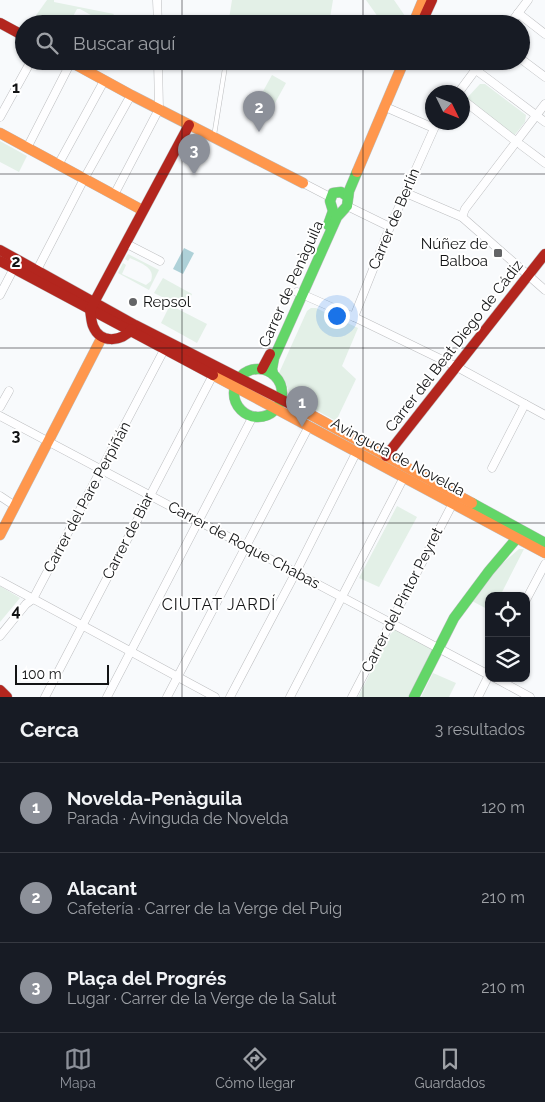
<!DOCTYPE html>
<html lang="es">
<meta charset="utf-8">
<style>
:root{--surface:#171b24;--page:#20242c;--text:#f1f3f6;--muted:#9ea1a6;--line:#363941;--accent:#8c9099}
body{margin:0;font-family:Raleway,sans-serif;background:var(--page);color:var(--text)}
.controls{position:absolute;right:15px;bottom:15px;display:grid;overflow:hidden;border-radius:10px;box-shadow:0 1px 4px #0004}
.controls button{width:45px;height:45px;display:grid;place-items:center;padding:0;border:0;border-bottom:1px solid var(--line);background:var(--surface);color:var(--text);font:25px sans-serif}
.compass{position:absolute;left:425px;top:85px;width:45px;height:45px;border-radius:50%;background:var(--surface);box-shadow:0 1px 4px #0004;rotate:133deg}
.scale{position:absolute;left:15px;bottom:12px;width:94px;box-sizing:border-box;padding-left:5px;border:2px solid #131415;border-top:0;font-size:14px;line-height:18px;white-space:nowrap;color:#131415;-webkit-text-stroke:4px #fff;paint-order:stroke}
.you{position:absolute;left:336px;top:315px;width:18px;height:18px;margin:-12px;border:4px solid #fff;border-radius:50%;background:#1a73e8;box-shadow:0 0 0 8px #1a73e833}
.badge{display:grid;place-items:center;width:32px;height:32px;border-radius:50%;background:var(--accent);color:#fff;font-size:16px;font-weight:700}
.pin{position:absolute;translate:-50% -41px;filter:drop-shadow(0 1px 2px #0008)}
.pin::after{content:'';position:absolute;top:26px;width:18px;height:15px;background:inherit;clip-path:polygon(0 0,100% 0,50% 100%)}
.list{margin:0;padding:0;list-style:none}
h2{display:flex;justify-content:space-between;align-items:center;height:65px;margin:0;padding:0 20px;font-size:21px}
h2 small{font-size:16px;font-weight:400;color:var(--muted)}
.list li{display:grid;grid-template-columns:32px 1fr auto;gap:15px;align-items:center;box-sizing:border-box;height:90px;padding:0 20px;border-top:1px solid var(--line)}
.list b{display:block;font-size:19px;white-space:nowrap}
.list p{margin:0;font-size:16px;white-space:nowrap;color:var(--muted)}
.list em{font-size:16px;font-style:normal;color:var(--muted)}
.icon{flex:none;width:28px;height:28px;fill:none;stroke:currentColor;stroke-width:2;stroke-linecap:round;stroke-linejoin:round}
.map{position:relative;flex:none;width:545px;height:697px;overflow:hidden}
.search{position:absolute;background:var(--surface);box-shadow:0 1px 4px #0004;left:15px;right:15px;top:15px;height:55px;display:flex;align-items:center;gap:12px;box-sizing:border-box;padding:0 18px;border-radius:28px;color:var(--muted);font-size:19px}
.sheet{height:335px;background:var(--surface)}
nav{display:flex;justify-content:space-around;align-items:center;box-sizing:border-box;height:70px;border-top:1px solid var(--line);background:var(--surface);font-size:14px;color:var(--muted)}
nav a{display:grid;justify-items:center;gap:2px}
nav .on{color:var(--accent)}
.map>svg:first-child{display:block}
.green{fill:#e3f0e7}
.water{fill:#aed1d8}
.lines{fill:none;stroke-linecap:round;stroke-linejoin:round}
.lane-casing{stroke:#bdbec0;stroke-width:5}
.street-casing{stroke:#bdbec0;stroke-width:9}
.fast-casing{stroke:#bdbec0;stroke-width:11}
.slow-casing{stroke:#bdbec0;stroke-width:11}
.jam-casing{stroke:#bdbec0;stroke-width:11}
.lane{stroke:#fefeff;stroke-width:4}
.street{stroke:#fefeff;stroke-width:8}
.fast{stroke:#63d668;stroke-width:10}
.slow{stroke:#ff974d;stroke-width:10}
.jam{stroke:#b3261e;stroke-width:10}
.grid{fill:none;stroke:#131415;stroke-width:1;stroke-opacity:0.55}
.poi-dot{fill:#636466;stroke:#fff;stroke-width:2}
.labels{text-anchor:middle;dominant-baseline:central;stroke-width:4;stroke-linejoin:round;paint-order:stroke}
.street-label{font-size:15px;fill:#131415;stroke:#fff}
.poi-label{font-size:15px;fill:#131415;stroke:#fff;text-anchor:end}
.neighbourhood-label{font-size:16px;letter-spacing:1px;fill:#131415;stroke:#fff}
.grid-label{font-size:16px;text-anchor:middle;font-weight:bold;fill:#131415;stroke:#fff;stroke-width:4;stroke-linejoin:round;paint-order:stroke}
</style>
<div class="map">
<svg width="545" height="697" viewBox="0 0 545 697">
<rect width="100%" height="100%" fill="#f8fafc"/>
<g class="green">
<path d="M47 0H54V2L114 14 107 24 80 9H77L70 22 73 24H54L40 16 35 23 32 21Z"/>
<path d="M232 0H333L329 24H263L229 19Z"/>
<path d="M366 0H394L405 16 394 24H383Z"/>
<path d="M272 75 286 83 270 112 256 104Z"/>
<path d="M480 84H485L526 115 525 122 514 136 466 99Z"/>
<path d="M0 141 27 156 19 172 0 162Z"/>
<path d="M128 254 159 270 149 290 118 273 123 263 126 265 122 274 146 285 151 281C156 267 140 263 130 258L128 261 125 259Z"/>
<path d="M163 278 192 294 184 308 154 293Z"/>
<path d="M170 305 207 324 197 343 161 323Z"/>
<path d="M311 308H316L358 328 342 366 356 379 336 421 290 396 286 383 279 373 307 311Z"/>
<path d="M397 506 417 517 379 587 359 578Z"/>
<path d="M519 549H524L500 596H489V610L472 601 496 569Z"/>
<path d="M0 586 20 598 0 622Z"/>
<path d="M395 629 430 648 433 651 410 697H358L390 635Z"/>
<path d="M433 673 456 683 449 697H421Z"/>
</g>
<path class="water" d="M184 248 194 253 183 274 173 269Z"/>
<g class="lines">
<defs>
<path id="lane" d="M214 136 226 61"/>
<g id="street">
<path d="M157 0 158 24"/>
<path d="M518 13 545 34"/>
<path d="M510 24 528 0"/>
<path d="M521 59 545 77"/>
<path d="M476 70 545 122"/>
<path d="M459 92 482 61"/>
<path d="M463 100 513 139"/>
<path d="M390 109 429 126"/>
<path d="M0 117 31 61"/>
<path d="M521 145 545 163"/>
<path d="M27 148 71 62"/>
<path d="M58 165 104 81"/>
<path d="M303 183 330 197"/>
<path d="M406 193 462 217 545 290"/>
<path d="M114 195 159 109 158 61"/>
<path d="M347 206 390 227"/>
<path d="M462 217 465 209 545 104"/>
<path d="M125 243 160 261"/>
<path d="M37 270 84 179 131 95"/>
<path d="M297 292 354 317 457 367 545 415"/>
<path d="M0 295 14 268"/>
<path d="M354 317 390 227 437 122"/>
<path d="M0 407 9 391"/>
<path d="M0 416 489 675"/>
<path d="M492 468 525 404"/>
<path d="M0 496 15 506"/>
<path d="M0 581 215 697"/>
<path d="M526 600 545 564"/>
<path d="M0 636 26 604 33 599 164 350"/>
<path d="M495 678 530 697"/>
<path d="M45 697 213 375"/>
<path d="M107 697 253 416"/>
<path d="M167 697 309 426"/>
<path d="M230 697 296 572 357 451"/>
<path d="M290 697 404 477"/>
<path d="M352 697 453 503"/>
<path d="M478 697 489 675"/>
</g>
<g id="fast">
<path d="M328 225 333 211 330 201 333 193 341 192 348 197"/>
<circle cx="258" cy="393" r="24"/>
<path d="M273 374 272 369 274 358 337 217 347 206 349 191 357 172"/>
<path d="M472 503 545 543"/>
<path d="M414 697 454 618 489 571 517 538"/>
</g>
<g id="slow">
<path d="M413 24 423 0"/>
<path d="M69 61 131 95 303 183"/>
<path d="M0 133 142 210"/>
<path d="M357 172 404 61"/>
<path d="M213 375 545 553"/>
<path d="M304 411 472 503"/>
<path d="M0 535 102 337"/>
</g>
<g id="jam">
<path d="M0 23 24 36"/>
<path d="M421 24 432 0"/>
<path d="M0 250 135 325 304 411"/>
<path d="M0 261 213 375"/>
<path d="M132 329C121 342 100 344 93 326 91 321 91 315 90 310L189 125"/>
<path d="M262 369 270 354"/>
<path d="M386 456 545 254"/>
<path d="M0 690 7 697"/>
</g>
</defs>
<use href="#lane" class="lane-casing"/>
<use href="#street" class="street-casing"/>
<use href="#fast" class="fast-casing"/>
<use href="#slow" class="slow-casing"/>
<use href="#jam" class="jam-casing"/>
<use href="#lane" class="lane"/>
<use href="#street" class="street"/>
<use href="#fast" class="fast"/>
<use href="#slow" class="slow"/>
<use href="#jam" class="jam"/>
</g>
<path class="grid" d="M182 0V24M363 0V24M182 61V697M363 61V697M0 174H545M0 348H545M0 523H545"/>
<g class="poi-dot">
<rect x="493" y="248" width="10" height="10" rx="2.5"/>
<circle cx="133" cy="302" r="5"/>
</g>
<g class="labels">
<g class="street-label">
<text transform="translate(394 219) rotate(-67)">Carrer de Berlín</text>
<text transform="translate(291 284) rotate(-66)">Carrer de Penàguila</text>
<text transform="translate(454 346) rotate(-52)">Carrer del Beat Diego de Cádiz</text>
<text transform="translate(398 457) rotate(28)">Avinguda de Novelda</text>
<text transform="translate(87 497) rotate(-62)">Carrer del Pare Perpiñán</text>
<text transform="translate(128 536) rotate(-63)">Carrer de Biar</text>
<text transform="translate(244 545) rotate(28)">Carrer de Roque Chabas</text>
<text transform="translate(402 600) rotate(-63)">Carrer del Pintor Peyret</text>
</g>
<g class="poi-label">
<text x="488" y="244">Núñez de<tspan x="488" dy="17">Balboa</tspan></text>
<text x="143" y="302" text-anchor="start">Repsol</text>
</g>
<g class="neighbourhood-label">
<text x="219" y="604">CIUTAT JARDÍ</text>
</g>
</g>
<g class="grid-label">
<text x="16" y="93">1</text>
<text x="16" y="267">2</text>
<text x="16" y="441">3</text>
<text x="16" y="616">4</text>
</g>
</svg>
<div class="controls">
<button><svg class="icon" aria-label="locate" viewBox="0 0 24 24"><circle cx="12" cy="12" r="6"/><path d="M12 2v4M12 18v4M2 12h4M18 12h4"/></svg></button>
<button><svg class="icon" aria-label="layers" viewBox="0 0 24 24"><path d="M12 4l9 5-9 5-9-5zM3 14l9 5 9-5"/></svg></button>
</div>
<svg class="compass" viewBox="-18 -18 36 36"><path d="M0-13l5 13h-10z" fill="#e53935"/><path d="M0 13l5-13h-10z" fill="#9ea1a6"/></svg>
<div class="scale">100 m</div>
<div class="you"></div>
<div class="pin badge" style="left:302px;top:427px">1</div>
<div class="pin badge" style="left:259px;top:132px">2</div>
<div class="pin badge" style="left:194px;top:175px">3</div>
<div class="search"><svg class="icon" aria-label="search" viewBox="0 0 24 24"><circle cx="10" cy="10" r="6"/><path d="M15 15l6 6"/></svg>Buscar aquí</div>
</div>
<section class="sheet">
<h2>Cerca<small>3 resultados</small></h2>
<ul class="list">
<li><span class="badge">1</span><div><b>Novelda-Penàguila</b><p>Parada · Avinguda de Novelda</p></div><em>120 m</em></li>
<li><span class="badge">2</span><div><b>Alacant</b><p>Cafetería · Carrer de la Verge del Puig</p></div><em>210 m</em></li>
<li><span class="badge">3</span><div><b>Plaça del Progrés</b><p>Lugar · Carrer de la Verge de la Salut</p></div><em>210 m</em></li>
</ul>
</section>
<nav>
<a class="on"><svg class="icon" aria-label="map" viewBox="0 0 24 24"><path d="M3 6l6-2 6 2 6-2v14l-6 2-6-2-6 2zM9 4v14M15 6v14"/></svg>Mapa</a>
<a><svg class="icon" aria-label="directions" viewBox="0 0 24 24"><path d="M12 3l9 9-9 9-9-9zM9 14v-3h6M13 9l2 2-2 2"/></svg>Cómo llegar</a>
<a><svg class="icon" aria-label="saved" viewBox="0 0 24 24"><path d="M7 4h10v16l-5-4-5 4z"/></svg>Guardados</a>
</nav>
